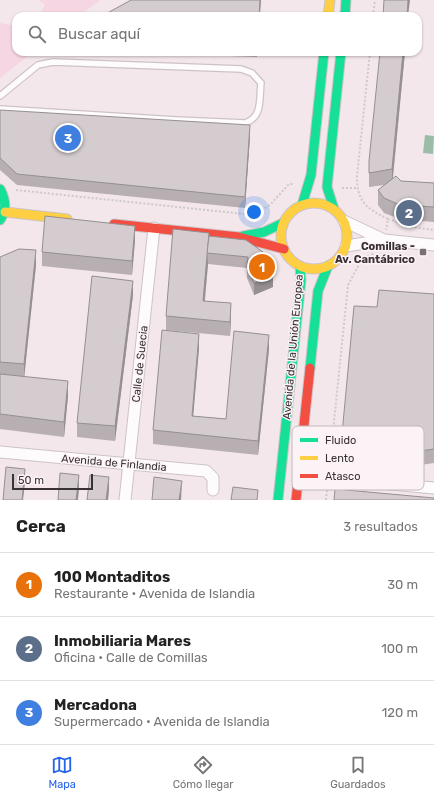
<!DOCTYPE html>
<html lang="es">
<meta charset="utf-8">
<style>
:root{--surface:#fff;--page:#f6f6f6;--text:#222;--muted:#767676;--line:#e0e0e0;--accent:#2563eb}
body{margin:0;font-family:Rubik,sans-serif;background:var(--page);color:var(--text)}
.scale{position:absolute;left:12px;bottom:10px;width:81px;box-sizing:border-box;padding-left:4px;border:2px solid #393134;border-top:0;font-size:11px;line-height:14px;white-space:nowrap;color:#393134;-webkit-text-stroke:3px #fcf3f6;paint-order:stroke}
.you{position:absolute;left:254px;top:212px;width:14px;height:14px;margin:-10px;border:3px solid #fff;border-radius:50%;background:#1a73e8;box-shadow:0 0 0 6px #1a73e833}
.badge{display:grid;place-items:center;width:26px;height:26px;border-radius:50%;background:var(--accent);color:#fff;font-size:13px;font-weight:700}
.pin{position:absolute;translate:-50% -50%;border:2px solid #fff;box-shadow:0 1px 4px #0006}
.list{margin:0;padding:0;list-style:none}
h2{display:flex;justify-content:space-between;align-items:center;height:52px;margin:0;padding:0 16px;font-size:17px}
h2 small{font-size:13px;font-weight:400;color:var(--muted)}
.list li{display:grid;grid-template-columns:26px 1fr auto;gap:12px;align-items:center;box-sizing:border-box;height:64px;padding:0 16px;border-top:1px solid var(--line)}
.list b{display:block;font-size:15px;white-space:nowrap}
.list p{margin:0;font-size:13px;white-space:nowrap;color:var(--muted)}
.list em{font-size:13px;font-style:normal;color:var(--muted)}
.icon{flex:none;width:22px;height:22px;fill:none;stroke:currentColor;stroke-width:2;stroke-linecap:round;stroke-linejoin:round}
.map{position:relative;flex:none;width:434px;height:500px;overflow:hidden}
.search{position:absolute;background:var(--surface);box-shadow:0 1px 3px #0004;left:12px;right:12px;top:12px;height:44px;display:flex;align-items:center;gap:10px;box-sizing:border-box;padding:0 14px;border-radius:12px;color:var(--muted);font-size:15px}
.sheet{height:244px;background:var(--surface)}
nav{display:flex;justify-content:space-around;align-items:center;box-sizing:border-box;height:56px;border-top:1px solid var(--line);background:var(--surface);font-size:11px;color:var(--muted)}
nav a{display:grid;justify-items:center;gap:2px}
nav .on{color:var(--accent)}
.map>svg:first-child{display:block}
.green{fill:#f5d6e2}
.water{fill:#9cbca9}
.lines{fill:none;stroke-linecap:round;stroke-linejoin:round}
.lane-casing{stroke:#cdc3c6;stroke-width:8}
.street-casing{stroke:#cdc3c6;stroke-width:13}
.fast-casing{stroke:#cdc3c6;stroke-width:11}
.slow-casing{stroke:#cdc3c6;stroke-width:11}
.jam-casing{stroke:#cdc3c6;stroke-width:11}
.path{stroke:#cdc9cb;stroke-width:2;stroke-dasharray:2 2;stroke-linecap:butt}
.lane{stroke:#fdfbfc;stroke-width:5.5}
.street{stroke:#fdfbfc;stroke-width:11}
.fast{stroke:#16e098;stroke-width:9}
.slow{stroke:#ffcf43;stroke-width:9}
.jam{stroke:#f24e42;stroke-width:9}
.wall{fill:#b7afb2}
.shaded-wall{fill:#958f91}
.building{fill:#d5cccf;stroke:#958f91}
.poi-dot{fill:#7a7174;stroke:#fcf3f6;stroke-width:1.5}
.labels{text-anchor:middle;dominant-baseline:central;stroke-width:3;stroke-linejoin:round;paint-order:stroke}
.poi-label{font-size:11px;font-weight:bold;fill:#393134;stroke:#fcf3f6;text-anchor:end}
.street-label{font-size:11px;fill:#393134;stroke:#fcf3f6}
.key{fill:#fcf3f6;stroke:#c2b9bc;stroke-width:1}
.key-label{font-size:11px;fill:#393134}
</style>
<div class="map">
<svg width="434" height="500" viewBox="0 0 434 500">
<rect width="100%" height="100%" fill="#f3e7eb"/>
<g class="green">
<path d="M38 0H100L79 16H40L45 4Z"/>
<path d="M0 23 16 26V52H33L0 78Z"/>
</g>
<path class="water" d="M425 135 434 136 433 154 423 153Z"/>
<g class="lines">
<defs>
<path id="lane" d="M0 96 38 65 53 62 241 69 252 73 261 83C259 99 263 117 245 123L176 120 0 109"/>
<g id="street">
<path d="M344 221 384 240"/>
<path d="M346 246 384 240 434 245"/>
<path d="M0 452 206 471 213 478V490"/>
<path d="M369 482 434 488"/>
<path d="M125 500 154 228"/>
</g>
<g id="fast">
<path d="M345 16 346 0"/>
<path d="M0 189C6 200 7 210 0 220"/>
<path d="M302 205 311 175 324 52"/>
<path d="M334 209 327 187 341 52"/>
<path d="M243 236 264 232 283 223"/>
<path d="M310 368 318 291 328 266"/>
<path d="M278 500 301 280 300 266"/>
</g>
<g id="slow">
<path d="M328 16 330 0"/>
<circle cx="314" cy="236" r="33"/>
<path d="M5 212 67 219"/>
</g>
<g id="jam">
<path d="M114 224 239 237 284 249"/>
<path d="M296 500 310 368"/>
</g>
</defs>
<use href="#lane" class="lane-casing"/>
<use href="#street" class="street-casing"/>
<use href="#fast" class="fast-casing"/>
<use href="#slow" class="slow-casing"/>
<use href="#jam" class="jam-casing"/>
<g class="path">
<path d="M373 16 375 0"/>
<path d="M370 52 357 176C357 202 366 208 388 219L386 230"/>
<path d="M342 188H357"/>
<path d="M16 190 254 215 270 205 289 184H294"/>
<path d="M388 219 412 227 434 230"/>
<path d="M326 500 348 285 362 259 375 253"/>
</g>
<use href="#lane" class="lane"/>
<use href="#street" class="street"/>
<use href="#fast" class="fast"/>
<use href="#slow" class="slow"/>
<use href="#jam" class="jam"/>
</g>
<g class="wall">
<path d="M126 52H257V57Z"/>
<path d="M405 52 393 178 401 181 434 183V222L400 219 384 213 378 205V190L384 185 369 187V161Z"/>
<path d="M0 110 250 136 245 208 17 185 0 170Z"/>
<path d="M209 236 263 252 273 287 254 295 247 278V268L208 264 205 301 231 318 230 336 166 330V316Z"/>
<path d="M135 240 132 275 42 266V252Z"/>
<path d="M0 257 36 265 24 377 68 396 64 437 0 429Z"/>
<path d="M434 294V463L392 469 342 448V434Z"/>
<path d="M133 295 115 441 77 437V423Z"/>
<path d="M199 348 193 416 226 419 269 349 258 455 153 444V430Z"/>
</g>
<g class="shaded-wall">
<path d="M260 0H261L260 16H259Z"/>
<path d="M408 0H410L408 16H407Z"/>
<path d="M403 52H405L392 184V169Z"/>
<path d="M250 125V136L245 208V197Z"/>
<path d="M135 226V240L132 275V261Z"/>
<path d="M36 250V265L24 379V364Z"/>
<path d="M207 253 208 264 203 316V301Z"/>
<path d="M273 275V287L254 295V283Z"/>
<path d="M133 281V295L115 441V426Z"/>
<path d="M231 303V318L230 336V322Z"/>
<path d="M199 334V348L192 430V416Z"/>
<path d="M269 335V349L258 455V441Z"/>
<path d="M68 381V396L64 437V422Z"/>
<path d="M25 469V483L23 500H22Z"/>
<path d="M79 475V489L78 500H76Z"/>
<path d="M109 477V491L108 500H106Z"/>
<path d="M182 481 181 500H179Z"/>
</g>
<g class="building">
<path d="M131 0H260L259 16H102Z"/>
<path d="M384 0H408L407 16H383Z"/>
<path d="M380 52H403L392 169 369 173V161Z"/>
<path d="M0 110 250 125 245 197 17 174 0 158Z"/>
<path d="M396 176 401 181 434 183V207L400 205 384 198 378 190Z"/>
<path d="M45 216 135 226 132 261 42 252Z"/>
<path d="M173 229 209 233 203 301 231 303 230 322 166 316Z"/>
<path d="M209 236 246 240 263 252 273 275 254 283 247 267 248 257 207 253Z"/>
<path d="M19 249 36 250 24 364 0 362V257Z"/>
<path d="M92 276 133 281 115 426 77 423Z"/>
<path d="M379 290 434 294V449L392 455 342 434 354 306 377 307Z"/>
<path d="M162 330 199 334 192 416 226 419 234 331 269 335 258 441 153 430Z"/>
<path d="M0 374 68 381 64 422 0 414Z"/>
<path d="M6 467 25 469 22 500H3Z"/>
<path d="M60 473 79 475 76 500H58Z"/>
<path d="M90 475 109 477 106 500H87Z"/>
<path d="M154 477 182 481 179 500H152Z"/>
<path d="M233 487 258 490 257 500H231Z"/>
<path d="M335 489 434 498V500H334Z"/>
</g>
<rect class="poi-dot" x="419" y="248" width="8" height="8" rx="2"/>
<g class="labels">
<g class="poi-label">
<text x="415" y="246">Comillas -<tspan x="415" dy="13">Av. Cantábrico</tspan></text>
</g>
<g class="street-label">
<text transform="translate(293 347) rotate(-85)">Avenida de la Unión Europea</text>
<text transform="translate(140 364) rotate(-84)">Calle de Suecia</text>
<text transform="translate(114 463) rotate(5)">Avenida de Finlandia</text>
</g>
</g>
<rect x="292" y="426" width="132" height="64" rx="6" class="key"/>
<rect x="300" y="438" width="18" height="4" fill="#16e098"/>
<rect x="300" y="456" width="18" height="4" fill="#ffcf43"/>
<rect x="300" y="474" width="18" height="4" fill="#f24e42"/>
<g class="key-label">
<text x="325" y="444">Fluido</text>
<text x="325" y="462">Lento</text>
<text x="325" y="480">Atasco</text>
</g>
</svg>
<div class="scale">50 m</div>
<div class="you"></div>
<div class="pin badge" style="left:262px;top:267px;background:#e8710a">1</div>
<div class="pin badge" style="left:409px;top:213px;background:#5c6f8a">2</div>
<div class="pin badge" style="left:68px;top:138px;background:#3f7fe0">3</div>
<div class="search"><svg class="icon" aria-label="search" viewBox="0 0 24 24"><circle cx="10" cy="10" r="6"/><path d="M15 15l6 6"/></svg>Buscar aquí</div>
</div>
<section class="sheet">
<h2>Cerca<small>3 resultados</small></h2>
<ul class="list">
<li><span class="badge" style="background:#e8710a">1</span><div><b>100 Montaditos</b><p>Restaurante · Avenida de Islandia</p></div><em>30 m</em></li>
<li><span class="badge" style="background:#5c6f8a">2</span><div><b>Inmobiliaria Mares</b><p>Oficina · Calle de Comillas</p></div><em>100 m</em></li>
<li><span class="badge" style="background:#3f7fe0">3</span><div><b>Mercadona</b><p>Supermercado · Avenida de Islandia</p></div><em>120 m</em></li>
</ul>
</section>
<nav>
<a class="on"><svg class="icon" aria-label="map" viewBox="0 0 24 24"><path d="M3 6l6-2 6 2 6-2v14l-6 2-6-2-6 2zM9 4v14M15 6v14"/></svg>Mapa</a>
<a><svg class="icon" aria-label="directions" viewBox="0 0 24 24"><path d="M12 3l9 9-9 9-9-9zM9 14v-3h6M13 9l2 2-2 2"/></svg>Cómo llegar</a>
<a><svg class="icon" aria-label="saved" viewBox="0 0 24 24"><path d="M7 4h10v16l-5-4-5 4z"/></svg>Guardados</a>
</nav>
